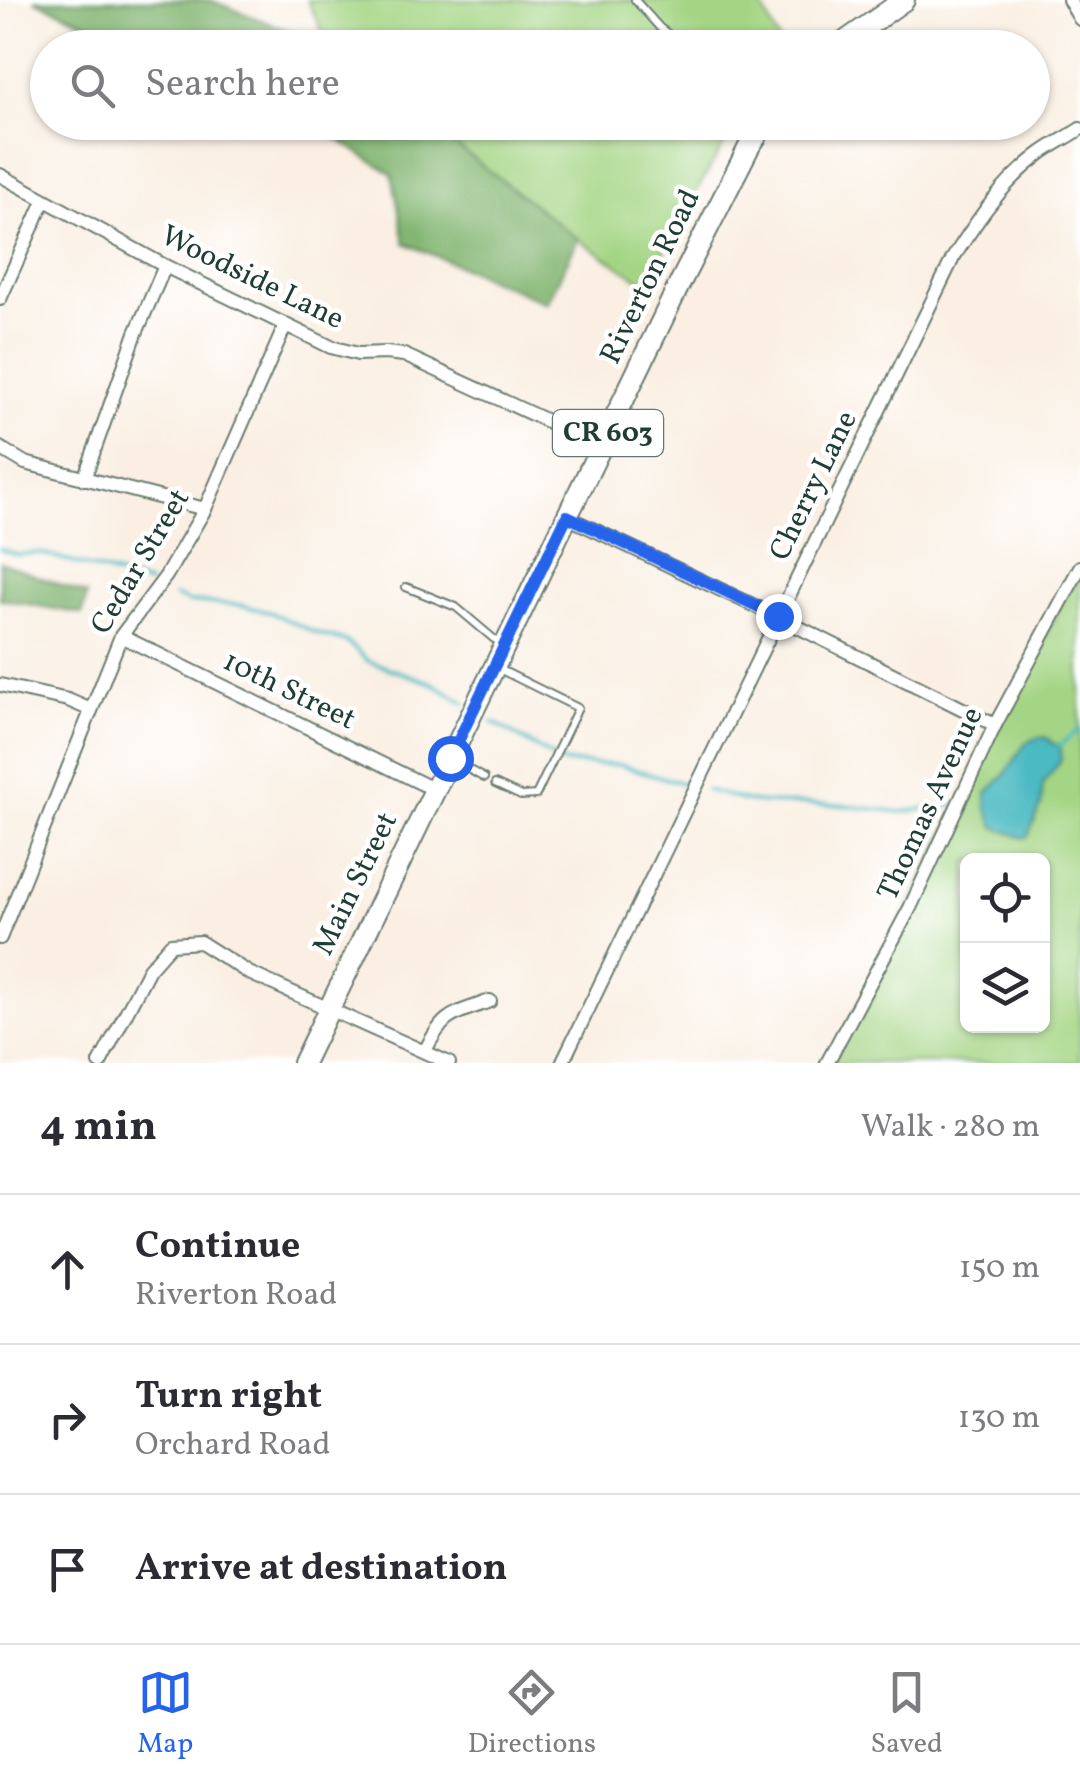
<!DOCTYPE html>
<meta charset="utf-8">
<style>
:root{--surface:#fff;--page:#f7f7f7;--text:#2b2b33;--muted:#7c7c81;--line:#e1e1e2;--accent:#2563eb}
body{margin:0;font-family:Vollkorn,serif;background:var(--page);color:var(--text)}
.controls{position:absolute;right:30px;bottom:30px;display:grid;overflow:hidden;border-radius:15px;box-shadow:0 2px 8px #0004}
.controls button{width:90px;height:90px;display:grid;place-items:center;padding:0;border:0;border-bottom:2px solid var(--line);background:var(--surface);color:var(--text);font:50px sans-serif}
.stop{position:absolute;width:30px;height:30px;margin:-22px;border:8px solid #2563eb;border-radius:50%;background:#fff}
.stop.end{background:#2563eb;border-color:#fff;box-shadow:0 2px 10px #0008}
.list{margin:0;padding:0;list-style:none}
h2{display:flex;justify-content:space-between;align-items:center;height:130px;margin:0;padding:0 40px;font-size:42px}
h2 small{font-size:32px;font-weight:400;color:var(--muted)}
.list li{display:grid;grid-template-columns:65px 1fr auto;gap:30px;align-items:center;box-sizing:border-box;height:150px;padding:0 40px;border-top:2px solid var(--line)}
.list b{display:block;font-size:38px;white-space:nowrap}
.list p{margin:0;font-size:32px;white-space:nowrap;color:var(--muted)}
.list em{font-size:32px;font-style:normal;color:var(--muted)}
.icon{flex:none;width:55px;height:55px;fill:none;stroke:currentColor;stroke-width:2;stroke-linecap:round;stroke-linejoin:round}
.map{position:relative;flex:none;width:1080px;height:1063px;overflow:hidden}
.search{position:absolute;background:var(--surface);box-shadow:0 2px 8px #0004;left:30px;right:30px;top:30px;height:110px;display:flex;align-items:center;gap:25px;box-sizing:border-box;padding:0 35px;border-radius:55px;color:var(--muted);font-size:38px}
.sheet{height:580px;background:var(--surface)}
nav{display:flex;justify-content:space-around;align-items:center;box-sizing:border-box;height:140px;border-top:2px solid var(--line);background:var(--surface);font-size:28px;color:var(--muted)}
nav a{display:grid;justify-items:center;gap:5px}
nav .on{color:var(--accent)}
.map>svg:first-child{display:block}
.green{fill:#a4d584;stroke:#62895c;stroke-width:2.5;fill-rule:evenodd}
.forest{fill:#83b672;stroke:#517a53;stroke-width:2.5}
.water{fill:#4cbac3;stroke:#367c7c;stroke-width:2.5}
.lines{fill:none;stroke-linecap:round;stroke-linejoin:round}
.stream{stroke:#4cbac3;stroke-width:4}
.service-casing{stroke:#6c7b71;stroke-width:10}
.minor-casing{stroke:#6c7b71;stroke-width:16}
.primary-casing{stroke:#6c7b71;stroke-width:24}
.service{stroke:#fff;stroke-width:6}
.minor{stroke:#fff;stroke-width:12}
.primary{stroke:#fff;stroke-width:20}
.route{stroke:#2563eb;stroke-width:12}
.labels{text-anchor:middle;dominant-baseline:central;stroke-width:9;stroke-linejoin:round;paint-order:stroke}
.shield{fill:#fff;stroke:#627771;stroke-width:2.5}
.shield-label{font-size:28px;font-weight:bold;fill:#1f3d34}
.street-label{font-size:30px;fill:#1f3d34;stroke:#fff}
</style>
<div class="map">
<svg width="1080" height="1063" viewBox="0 0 1080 1063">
<rect width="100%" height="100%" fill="#fff"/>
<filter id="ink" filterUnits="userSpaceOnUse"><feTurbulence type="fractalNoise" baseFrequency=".01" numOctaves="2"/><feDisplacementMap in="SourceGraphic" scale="20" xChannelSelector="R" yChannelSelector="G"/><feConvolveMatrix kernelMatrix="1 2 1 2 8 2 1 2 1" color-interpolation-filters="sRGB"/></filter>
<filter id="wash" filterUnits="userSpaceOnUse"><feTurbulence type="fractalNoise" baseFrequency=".0048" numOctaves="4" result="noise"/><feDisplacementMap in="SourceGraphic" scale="40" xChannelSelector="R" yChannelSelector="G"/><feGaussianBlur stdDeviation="2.25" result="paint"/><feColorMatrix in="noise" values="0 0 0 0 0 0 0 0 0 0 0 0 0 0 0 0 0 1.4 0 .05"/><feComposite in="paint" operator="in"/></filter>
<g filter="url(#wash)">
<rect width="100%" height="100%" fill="#faefe2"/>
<g class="green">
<path d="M307 0H759L782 47H330Z"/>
<path d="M427 123H737L681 217 648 285 578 239Z"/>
<path d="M1080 567V1063H829ZM968 861H1042V1026H968Z"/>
</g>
<g class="forest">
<path d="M34 0H210L330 47H143Z"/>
<path d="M312 123H427L578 239 547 303 405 243 392 174Z"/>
<path d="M0 562 87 595 82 614 0 599Z"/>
</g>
<path class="water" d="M1041 737 1048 738 1052 743 1060 746 1061 760 1043 784 1041 805 1028 836 1023 838 995 827 987 808V793L1005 775 1026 742Z"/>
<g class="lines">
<g class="stream">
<path d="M0 549 17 555 40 553 149 584"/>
<path d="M175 596 189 602 240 605 272 613 316 633 347 642 368 661 432 683 465 703"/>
<path d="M493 722 563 763 620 765 685 784"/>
<path d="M1056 748 1080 729"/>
<path d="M706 790 746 801 768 803 838 805 902 812 953 805"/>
</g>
</g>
</g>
<g filter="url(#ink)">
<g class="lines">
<defs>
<g id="service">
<path d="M635 0 660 28 688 48"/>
<path d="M406 587 456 607 494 639 503 644"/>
<path d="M454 761 484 778"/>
<path d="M495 784 521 796 536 795 578 708 499 669"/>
</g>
<g id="minor">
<path d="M1069 0 1080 19"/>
<path d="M0 175 165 266 331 347 358 354 386 353 404 355 601 446"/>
<path d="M0 299 44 201"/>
<path d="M0 448 25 463 205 509"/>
<path d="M84 479 136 333 165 266"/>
<path d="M567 517 778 617 995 725"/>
<path d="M121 636 435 790"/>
<path d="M0 685 68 700 91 710"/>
<path d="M0 938 121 636 166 576 205 509 285 326"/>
<path d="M425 1051C444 1013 452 1015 490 1001"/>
<path d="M100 1063 149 969 171 944 200 942 249 973 449 1063"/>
<path d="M562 1063 953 258C978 219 1002 183 1039 155 1052 145 1067 138 1080 129"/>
<path d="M827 1063 910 908 995 725 1080 567"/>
</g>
<g id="primary">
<path d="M836 48 904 0"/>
<path d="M303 1063 681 281 749 147 766 122"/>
</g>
</defs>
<use href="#service" class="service-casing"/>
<use href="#minor" class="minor-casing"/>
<use href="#primary" class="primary-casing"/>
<use href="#service" class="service"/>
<use href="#minor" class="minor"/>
<use href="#primary" class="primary"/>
</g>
</g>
<g class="lines" filter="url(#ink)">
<path class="route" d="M450 758 567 516 778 616"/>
</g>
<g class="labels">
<rect class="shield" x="553" y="410" width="110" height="46" rx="8"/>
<g class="shield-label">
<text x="608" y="433">CR 603</text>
</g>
<g class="street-label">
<text transform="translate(651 277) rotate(-64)">Riverton Road</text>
<text transform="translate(252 278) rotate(26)">Woodside Lane</text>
<text transform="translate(814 486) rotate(-64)">Cherry Lane</text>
<text transform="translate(141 562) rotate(-59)">Cedar Street</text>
<text transform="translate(289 691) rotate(26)">10th Street</text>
<text transform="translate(931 804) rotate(-65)">Thomas Avenue</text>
<text transform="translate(356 884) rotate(-64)">Main Street</text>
</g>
</g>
</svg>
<div class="controls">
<button><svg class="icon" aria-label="locate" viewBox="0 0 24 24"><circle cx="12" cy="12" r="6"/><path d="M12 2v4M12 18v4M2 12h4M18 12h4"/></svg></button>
<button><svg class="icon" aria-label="layers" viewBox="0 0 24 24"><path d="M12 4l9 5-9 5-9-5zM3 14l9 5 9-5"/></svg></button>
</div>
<div class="stop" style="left:450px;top:758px"></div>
<div class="stop end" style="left:778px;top:616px"></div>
<div class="search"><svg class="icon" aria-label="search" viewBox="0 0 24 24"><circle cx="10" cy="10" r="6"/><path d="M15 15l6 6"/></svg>Search here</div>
</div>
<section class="sheet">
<h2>4 min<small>Walk · 280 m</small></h2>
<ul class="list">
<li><svg class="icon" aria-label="ahead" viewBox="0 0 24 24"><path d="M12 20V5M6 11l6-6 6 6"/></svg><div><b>Continue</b><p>Riverton Road</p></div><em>150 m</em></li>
<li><svg class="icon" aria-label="right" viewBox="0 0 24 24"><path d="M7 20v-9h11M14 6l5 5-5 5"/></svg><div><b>Turn right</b><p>Orchard Road</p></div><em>130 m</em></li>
<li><svg class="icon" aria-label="arrive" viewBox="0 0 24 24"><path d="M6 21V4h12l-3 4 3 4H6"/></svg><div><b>Arrive at destination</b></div></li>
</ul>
</section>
<nav>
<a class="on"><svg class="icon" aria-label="map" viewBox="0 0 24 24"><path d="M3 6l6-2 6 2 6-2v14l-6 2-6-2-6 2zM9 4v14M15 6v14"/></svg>Map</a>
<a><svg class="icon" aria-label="directions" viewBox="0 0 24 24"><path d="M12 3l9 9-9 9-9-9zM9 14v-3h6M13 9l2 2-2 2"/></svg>Directions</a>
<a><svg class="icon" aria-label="saved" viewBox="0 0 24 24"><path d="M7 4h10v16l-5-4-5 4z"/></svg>Saved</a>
</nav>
